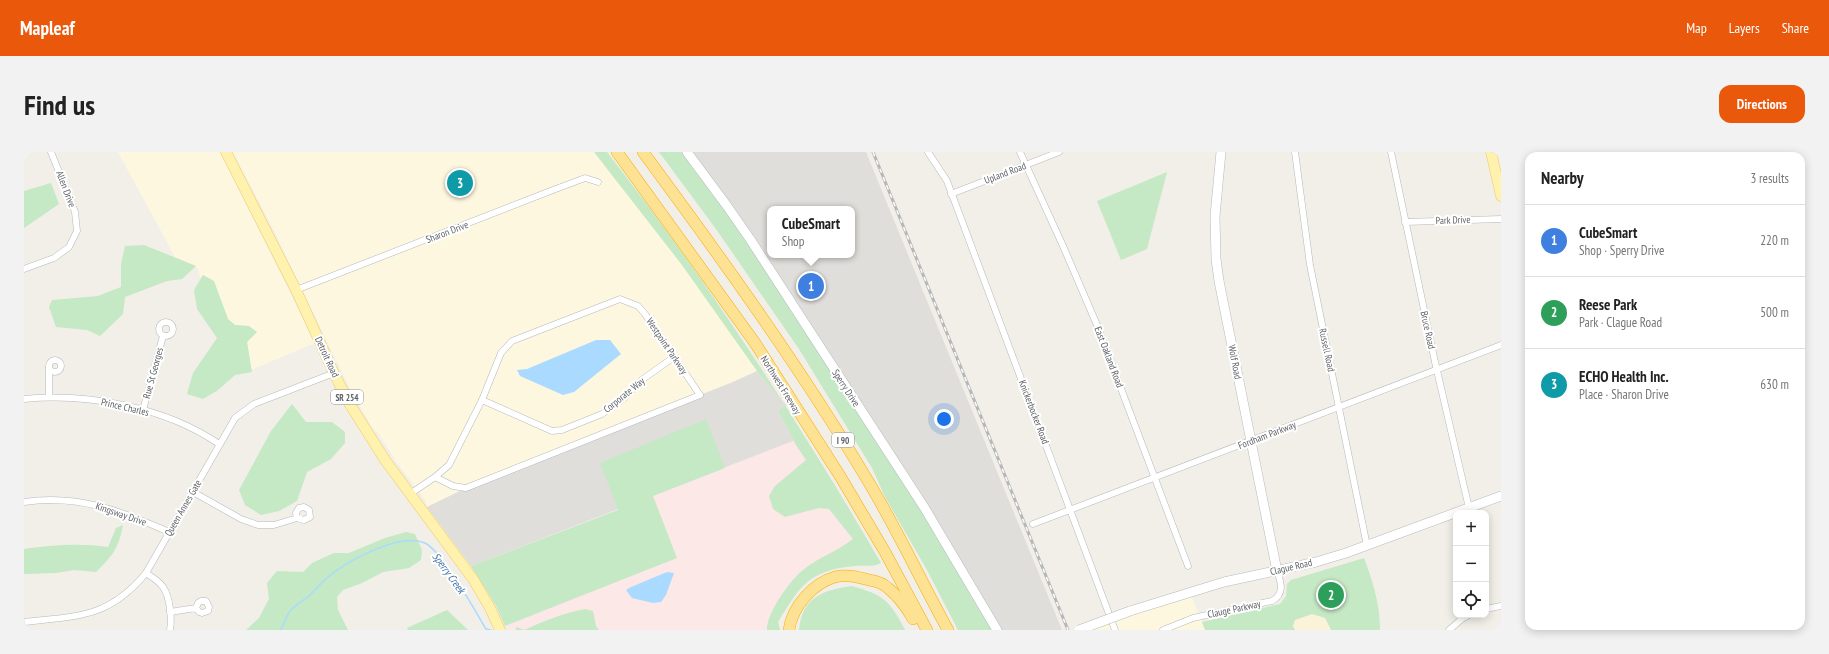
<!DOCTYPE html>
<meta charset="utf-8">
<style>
:root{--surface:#fff;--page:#f2f2f2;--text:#222;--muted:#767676;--line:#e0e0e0;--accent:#ea580c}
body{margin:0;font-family:"PT Sans Narrow",sans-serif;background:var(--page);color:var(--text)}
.controls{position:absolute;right:12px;bottom:12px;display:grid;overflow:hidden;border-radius:8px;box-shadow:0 2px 10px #0003}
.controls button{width:36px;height:36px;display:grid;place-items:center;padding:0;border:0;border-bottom:1px solid var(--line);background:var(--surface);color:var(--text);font:20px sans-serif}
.you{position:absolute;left:920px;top:267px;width:14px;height:14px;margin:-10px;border:3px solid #fff;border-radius:50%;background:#1a73e8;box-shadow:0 0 0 6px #1a73e833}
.badge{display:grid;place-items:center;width:26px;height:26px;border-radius:50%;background:var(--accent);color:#fff;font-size:13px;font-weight:700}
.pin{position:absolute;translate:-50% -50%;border:2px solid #fff;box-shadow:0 1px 4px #0006}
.popup{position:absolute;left:743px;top:54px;width:88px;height:52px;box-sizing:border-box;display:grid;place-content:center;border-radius:8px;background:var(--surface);filter:drop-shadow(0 1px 3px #0005);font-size:13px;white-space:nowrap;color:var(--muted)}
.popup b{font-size:15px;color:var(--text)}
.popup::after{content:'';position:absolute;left:50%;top:100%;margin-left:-8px;border:8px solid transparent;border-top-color:var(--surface)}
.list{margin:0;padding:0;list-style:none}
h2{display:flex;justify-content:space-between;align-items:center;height:52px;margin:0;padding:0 16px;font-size:17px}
h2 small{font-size:13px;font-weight:400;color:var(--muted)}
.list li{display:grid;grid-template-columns:26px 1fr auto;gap:12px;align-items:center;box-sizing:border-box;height:72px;padding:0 16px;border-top:1px solid var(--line)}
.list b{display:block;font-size:15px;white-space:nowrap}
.list p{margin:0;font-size:13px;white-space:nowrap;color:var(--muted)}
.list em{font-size:13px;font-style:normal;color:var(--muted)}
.icon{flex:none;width:22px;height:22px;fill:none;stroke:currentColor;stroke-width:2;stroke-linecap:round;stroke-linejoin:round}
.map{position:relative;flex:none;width:1477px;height:478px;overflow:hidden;border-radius:12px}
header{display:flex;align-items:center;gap:24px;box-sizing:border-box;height:56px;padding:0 20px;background:var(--accent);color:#fff}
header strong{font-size:19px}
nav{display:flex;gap:22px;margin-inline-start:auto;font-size:14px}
.intro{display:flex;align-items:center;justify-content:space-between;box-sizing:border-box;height:96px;padding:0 24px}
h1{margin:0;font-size:28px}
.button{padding:10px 18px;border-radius:12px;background:var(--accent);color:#fff;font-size:14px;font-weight:700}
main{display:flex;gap:24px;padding:0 24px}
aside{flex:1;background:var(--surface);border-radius:12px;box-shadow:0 2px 10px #0003}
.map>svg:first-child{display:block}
.commercial{fill:#fef7e0}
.industrial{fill:#e0deda;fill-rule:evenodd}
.medical{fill:#fce8e6}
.green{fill:#c5e8c5}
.sand{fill:#fbf3d9}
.water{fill:#aadaff}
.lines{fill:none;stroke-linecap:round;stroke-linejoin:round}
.stream{stroke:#aadaff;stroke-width:1.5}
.street-casing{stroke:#b5b8bc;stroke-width:7}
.secondary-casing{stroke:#b6babf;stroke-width:10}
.primary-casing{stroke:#f2c960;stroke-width:11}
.highway-casing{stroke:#f9ab00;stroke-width:12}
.street{stroke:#fff;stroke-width:6}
.secondary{stroke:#fff;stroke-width:9}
.primary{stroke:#fff2af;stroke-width:10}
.highway{stroke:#fde293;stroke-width:11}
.rail-casing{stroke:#b6b7b8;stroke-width:3}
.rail{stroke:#fff;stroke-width:1.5;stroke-dasharray:4.5;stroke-linecap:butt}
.secondary-bridge-casing{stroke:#b6babf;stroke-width:10;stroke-linecap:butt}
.secondary-bridge{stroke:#fff;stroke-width:9}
.labels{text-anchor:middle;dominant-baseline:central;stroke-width:4;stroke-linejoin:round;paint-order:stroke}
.shield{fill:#fff;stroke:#8f9295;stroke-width:1}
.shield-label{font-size:9px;font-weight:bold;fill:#5f6368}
.street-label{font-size:10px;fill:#5f6368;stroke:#fff}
.water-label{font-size:11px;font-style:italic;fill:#4174aa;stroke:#fff}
</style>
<header>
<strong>Mapleaf</strong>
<nav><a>Map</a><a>Layers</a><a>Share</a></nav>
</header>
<div class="intro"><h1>Find us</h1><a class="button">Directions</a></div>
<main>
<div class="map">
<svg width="1477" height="478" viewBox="0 0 1477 478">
<rect width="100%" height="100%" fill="#f1efe8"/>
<g class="commercial">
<path d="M94 0H196L291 191 227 218 223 190 232 180 225 174 211 173 204 167 190 129 179 123 177 126 172 114 151 105Z"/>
<path d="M209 0H570L658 113 733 219 709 230 442 336 403 355 401 348 371 308 355 282 349 277 328 241 251 81Z"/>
<path d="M1167 443 1181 478H1065L1105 463Z"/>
</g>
<g class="industrial">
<path d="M657 0H842L1038 478H975L705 63ZM746 57H828V103H746Z"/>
<path d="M733 219 763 254 754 258 770 289 447 414 403 355 442 336 709 230Z"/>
</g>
<path class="medical" d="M774 287 839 394 791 416 766 439 750 478H485L483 472 653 406 628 344Z"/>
<g class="green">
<path d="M570 0H583C684 130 774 268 857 411 848 416 840 412 830 414 784 419 777 433 754 470L756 478H743C742 462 766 428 779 418 793 406 814 399 829 387L805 357 795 356 761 365 749 357 745 344 751 334 782 308 772 293 754 258 762 254 733 219 658 113Z"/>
<path d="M635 0H657L705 63 860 300 895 354 968 478H934L903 418 861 345 848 316 775 197 692 77Z"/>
<path d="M1143 20 1123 97 1097 108 1073 49Z"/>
<path d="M27 31 35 52 0 76V39Z"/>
<path d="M120 93 172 114 158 127 143 129 101 145 99 162 76 184 63 178 32 175 25 155 28 148 74 144 97 135V112L101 94Z"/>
<path d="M179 123 190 129 204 167 211 173 225 174 233 180 223 190 228 220 211 223 194 238 179 247 163 242 169 221 193 186 173 157 170 138Z"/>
<path d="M268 252 282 270H308L321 280V291L307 307 283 320 273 349 255 359 237 363 221 353 215 338 247 279Z"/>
<path d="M682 267 701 316 629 344 653 406 481 474 472 454 447 414 594 358 576 311Z"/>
<path d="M99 373C94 398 89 403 72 420L50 418 32 421 0 422V397C28 393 56 391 84 395L92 376Z"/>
<path d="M382 380 391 382 398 398 397 408 385 416 359 420 338 431 319 438 313 445 314 458 324 478H222L235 466 245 447 243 431 253 419 279 420 288 411 310 401H325L361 386Z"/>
<path d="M1340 406C1349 430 1356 452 1356 478H1181L1178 470 1256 452 1262 444 1263 432 1267 428Z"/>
<path d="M828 434C860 443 866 449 881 478H775C778 445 799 438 828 434Z"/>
<path d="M561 457 569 459 572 474 575 478H492V475L500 478C520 469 539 461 561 457Z"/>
<path d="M423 458 444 478H384L383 476Z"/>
</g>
<path class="sand" d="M1288 462 1301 466 1307 478H1271L1269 474 1271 468Z"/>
<g class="water">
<path d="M572 188H586L597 202 550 240 539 243 496 224 493 218 503 217Z"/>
<path d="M643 420 650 421 642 443 637 450 629 451 608 446 602 438 607 435Z"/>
</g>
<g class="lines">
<path class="stream" d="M256 478C261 472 262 462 268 457 272 452 279 449 285 444 291 438 297 431 304 425 323 409 376 380 401 391 419 400 451 459 462 477L467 478"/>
<defs>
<g id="street">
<path d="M904 0 923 29 1091 478"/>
<path d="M996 0 1039 94 1073 173 1164 414"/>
<path d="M1271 0 1286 113 1343 394"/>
<path d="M1367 0 1411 210 1445 356"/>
<path d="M927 42 1035 0"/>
<path d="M1381 70 1477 67"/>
<path d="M0 117 30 106 45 95 53 79 51 60 27 0"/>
<path d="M272 138 529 38 561 26 574 30"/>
<circle cx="142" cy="177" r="7"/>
<circle cx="31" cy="214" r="6"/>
<path d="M25 216V245"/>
<path d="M0 247C64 241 141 255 195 292"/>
<path d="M458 248 528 279 538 278 578 262 600 246 619 227 650 205"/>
<path d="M119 258 139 184"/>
<path d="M169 340 217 367 234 373H250L273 366 280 368 286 365 285 358 280 355 275 356 272 361 273 366"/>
<path d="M386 342 411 325 425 313 458 248 477 201 488 189 596 147 614 154 621 162 676 243 442 336 429 334 411 325"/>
<path d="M0 350C54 342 97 359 145 380"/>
<path d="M1009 372 1477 193"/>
<path d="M122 421C128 425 135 429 139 435 146 445 148 466 146 478"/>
<path d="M1462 457 1477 454"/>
<path d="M146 460 172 456 175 460 178 461 184 459 185 455 182 449H177L174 451 172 456"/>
<path d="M0 470C54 464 85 466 122 421L211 266 230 252 310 221"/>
<path d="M1139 478 1169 466 1248 449C1261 442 1257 430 1253 419"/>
<path d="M1425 478 1439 466 1445 463"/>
</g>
<g id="secondary">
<path d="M663 0 703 54 726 87 900 355 973 478"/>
<path d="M1197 0 1191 64 1192 107 1195 129 1253 419"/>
<path d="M1106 459 1200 430 1292 410 1322 401 1477 344"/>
</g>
<g id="primary">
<path d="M202 0 272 138 310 221 325 251 361 308 449 427 466 456 476 478"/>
<path d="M1467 0 1477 44"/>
</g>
<g id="highway">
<path d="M593 0 731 191 816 324 861 400 903 478"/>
<path d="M619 0C698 107 776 215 844 329 873 377 897 429 924 478"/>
<path d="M765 478C768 455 789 431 811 425 823 422 834 425 845 428 851 429 860 432 864 436 874 444 883 456 889 467"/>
</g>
</defs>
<use href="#street" class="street-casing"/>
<use href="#secondary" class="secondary-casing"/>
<use href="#primary" class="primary-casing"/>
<use href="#highway" class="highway-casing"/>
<use href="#street" class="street"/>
<use href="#secondary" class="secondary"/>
<use href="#primary" class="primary"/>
<use href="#highway" class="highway"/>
<defs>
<path id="rail" d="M849 0 1044 478"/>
</defs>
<use href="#rail" class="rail-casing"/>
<use href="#rail" class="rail"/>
<defs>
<path id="secondary-bridge" d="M1055 478 1106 459"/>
</defs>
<use href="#secondary-bridge" class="secondary-bridge-casing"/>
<use href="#secondary-bridge" class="secondary-bridge"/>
</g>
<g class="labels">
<g class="shield">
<rect x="307" y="238" width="32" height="14" rx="3"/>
<rect x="808" y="281" width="22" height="14" rx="3"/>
</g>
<g class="shield-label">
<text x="323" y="245">SR 254</text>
<text x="819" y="288">I 90</text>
</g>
<g class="street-label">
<text transform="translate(981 21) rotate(-21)">Upland Road</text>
<text transform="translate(42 37) rotate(69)">Allen Drive</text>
<text transform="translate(1429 68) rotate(-2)">Park Drive</text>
<text transform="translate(423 80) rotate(-21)">Sharon Drive</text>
<text transform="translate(1404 178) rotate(78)">Bruce Road</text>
<text transform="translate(643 194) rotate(56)">Westpoint Parkway</text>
<text transform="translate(1303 198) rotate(78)">Russell Road</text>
<text transform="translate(303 205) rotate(65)">Detroit Road</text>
<text transform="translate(1085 205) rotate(69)">East Oakland Road</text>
<text transform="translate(1211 210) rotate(79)">Wolf Road</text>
<text transform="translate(129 221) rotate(-75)">Rue St Georges</text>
<text transform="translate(757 233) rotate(58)">Northwest Freeway</text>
<text transform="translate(822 236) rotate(57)">Sperry Drive</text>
<text transform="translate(600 243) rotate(-39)">Corporate Way</text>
<text transform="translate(101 255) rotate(13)">Prince Charles</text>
<text transform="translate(1010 260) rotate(69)">Knickerbocker Road</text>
<text transform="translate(1243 283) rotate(-21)">Fordham Parkway</text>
<text transform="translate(159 356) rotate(-60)">Queen Annes Gate</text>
<text transform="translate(97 362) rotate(19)">Kingsway Drive</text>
<text transform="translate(1267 415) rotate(-13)">Clague Road</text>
<text transform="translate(1210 457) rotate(-12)">Clauge Parkway</text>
</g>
<g class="water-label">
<text transform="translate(425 421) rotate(54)">Sperry Creek</text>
</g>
</g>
</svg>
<div class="controls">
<button>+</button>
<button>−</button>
<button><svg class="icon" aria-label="locate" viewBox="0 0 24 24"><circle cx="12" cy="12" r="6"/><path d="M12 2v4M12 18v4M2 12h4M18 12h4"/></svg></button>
</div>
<div class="you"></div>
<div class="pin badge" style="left:787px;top:134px;background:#3f7fe0">1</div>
<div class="popup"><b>CubeSmart</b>Shop</div>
<div class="pin badge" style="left:1307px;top:443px;background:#2e9e5b">2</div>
<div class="pin badge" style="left:436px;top:31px;background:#0f9aa8">3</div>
</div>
<aside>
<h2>Nearby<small>3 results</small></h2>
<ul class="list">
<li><span class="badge" style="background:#3f7fe0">1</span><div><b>CubeSmart</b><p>Shop · Sperry Drive</p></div><em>220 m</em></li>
<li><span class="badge" style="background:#2e9e5b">2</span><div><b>Reese Park</b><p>Park · Clague Road</p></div><em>500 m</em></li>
<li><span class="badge" style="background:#0f9aa8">3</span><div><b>ECHO Health Inc.</b><p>Place · Sharon Drive</p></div><em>630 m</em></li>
</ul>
</aside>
</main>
